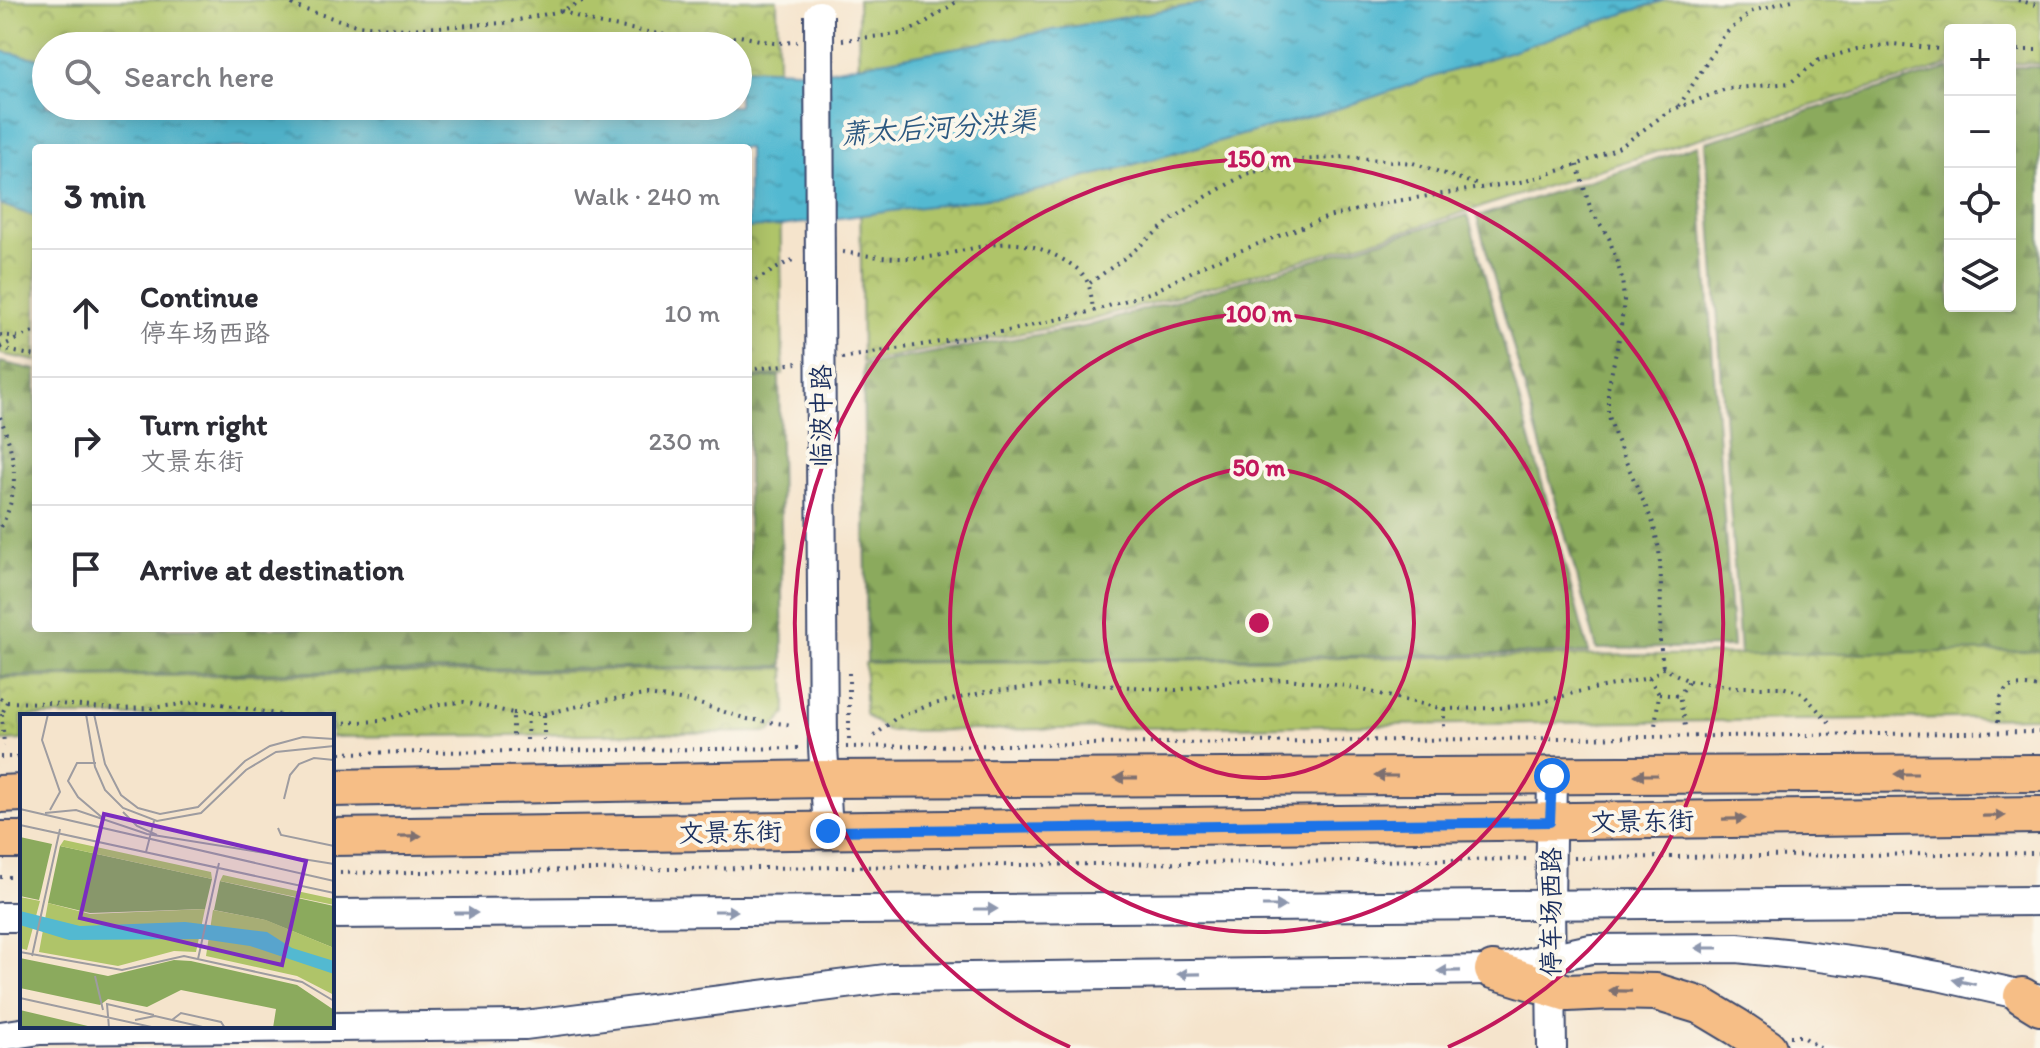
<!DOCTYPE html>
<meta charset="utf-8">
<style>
:root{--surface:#fff;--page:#f2f2f3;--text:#2b2b33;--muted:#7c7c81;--line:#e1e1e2}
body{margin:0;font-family:Itim,"LXGW WenKai TC",sans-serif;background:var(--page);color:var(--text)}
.controls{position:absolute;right:24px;top:24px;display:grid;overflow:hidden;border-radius:8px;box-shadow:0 4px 20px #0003}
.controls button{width:72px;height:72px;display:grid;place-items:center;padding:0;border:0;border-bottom:2px solid var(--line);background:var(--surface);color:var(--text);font:40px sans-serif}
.stop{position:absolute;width:24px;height:24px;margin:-18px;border:6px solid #1a73e8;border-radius:50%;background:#fff}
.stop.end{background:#1a73e8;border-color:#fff;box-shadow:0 2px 8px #0008}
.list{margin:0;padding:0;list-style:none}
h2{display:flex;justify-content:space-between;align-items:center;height:104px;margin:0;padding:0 32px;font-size:34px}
h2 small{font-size:26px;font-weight:400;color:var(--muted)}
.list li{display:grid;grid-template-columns:52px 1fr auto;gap:24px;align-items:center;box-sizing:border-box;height:128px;padding:0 32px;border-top:2px solid var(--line)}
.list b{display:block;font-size:30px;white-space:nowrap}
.list p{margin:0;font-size:26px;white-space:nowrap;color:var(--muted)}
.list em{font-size:26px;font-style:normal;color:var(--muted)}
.icon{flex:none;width:44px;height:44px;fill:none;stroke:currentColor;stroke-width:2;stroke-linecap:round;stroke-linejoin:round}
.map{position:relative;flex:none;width:2040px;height:1048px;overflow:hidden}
.search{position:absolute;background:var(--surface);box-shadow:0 4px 20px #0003;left:32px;top:32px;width:720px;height:88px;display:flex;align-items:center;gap:20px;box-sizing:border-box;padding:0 28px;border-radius:44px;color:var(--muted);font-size:30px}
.panel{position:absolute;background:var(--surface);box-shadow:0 4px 20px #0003;left:32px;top:144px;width:720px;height:488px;border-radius:8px}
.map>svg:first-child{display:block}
.forest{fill:url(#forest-firs);stroke:#536c5e;stroke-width:2}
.park{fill:url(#park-crowns);stroke:#657a64;stroke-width:2;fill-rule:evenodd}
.water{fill:url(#water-ripples);stroke:#377498;stroke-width:2}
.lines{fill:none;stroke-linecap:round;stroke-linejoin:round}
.minor-casing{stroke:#3c4a6e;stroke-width:32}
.major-casing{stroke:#3c4a6e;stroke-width:40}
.path{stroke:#3c4a6e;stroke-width:4;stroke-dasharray:2 6;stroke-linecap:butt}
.minor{stroke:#fff;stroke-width:28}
.major{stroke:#f6be86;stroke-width:36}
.minor-bridge-casing{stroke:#3c4a6e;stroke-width:32;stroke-linecap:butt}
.minor-bridge{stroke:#fff;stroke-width:28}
.oneway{fill:#7e6f70}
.oneway2{fill:#8d97ae}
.route{stroke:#1a73e8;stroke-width:10}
.ring{fill:none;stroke:#c2185b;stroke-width:4}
.labels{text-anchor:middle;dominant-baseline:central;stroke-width:8;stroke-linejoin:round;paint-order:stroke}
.street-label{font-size:26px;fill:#1b2f5e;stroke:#fbf7ec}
.water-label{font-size:28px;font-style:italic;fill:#2c5880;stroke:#fbf7ec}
.inset-road{fill:none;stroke:#9e9ca0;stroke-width:2}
.view{fill:#7b2cbf;fill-opacity:0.15;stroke:#7b2cbf;stroke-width:4}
.inset-edge{fill:none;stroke:#1b2f5e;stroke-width:4}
.centre{fill:#c2185b;stroke:#fbf7ec;stroke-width:4}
.ring-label{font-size:24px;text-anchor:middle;font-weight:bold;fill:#c2185b;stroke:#fbf7ec;stroke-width:8;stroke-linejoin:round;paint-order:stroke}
</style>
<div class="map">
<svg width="2040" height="1048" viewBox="0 0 2040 1048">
<defs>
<pattern id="forest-firs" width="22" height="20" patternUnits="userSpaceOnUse" patternTransform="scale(2)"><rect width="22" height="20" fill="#8baa5d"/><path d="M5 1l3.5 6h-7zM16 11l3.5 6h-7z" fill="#718b50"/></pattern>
<pattern id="park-crowns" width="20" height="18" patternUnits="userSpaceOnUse" patternTransform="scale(2)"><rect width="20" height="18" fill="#afc469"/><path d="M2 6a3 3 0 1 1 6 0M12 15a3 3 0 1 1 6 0" fill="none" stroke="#8ea05a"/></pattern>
<pattern id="water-ripples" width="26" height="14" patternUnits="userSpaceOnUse" patternTransform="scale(2)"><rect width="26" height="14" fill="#53b9d1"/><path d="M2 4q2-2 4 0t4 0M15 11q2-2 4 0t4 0" fill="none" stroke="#4497ad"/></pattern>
</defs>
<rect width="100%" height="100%" fill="#fbf7ec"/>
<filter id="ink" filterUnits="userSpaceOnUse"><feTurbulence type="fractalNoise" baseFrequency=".0125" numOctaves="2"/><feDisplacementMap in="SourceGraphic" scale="16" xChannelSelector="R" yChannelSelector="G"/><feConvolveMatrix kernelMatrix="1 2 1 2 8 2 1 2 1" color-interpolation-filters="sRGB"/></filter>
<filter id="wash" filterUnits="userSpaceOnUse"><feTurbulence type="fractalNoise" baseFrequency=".006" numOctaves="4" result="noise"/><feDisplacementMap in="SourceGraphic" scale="32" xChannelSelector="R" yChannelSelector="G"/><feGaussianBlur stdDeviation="1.8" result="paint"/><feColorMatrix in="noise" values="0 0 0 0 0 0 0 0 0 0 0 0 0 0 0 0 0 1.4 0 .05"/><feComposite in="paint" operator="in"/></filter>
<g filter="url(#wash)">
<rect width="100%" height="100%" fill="#f5e4cc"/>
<g class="forest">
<path d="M2010 67H2040V651L1740 654 1706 142 1950 68V306H2010Z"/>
<path d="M1698 145 1733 647 1597 649 1477 217Z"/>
<path d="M1468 215 1589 653 867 662 863 365 1088 326Z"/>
<path d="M0 362 36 370V628H748V380L779 376 783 666 0 676Z"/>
</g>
<g class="park">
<path d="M0 0H777L783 374 748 378V148H36V361L0 354ZM46 46H738V106H46Z"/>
<path d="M858 0H2040V64L2010 63V30H1950V65L1694 140 1401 232 1088 321 862 362Z"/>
<path d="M2040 651V717L887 731 865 714V663Z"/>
<path d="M785 668 786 714 769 732 332 737V716H22V740L0 741V678Z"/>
</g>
<path class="water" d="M1220 0H1665L1334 110 1032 192 781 226 748 228V148H36V217L0 204V51L46 60V106H323L352 111 382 106H738V68L826 71Z"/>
</g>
<g filter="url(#ink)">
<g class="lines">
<defs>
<g id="minor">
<path d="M820 293 823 747 828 831"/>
<path d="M1552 776 1550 904 1552 1048"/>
<path d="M332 914 2040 901"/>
<path d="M0 917H22"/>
<path d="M0 1036 40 1030 525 1025 893 978 1493 970 1591 949 1737 948 1804 955 1872 964 1938 976 2040 999"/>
</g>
<g id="major">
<path d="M332 788 824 779 2040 773"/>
<path d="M0 794 22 793"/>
<path d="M332 837 2040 815"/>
<path d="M0 840H22"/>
<path d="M1493 970 1568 993 1610 991 1656 992 1702 1006 1737 1027 1768 1048"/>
<path d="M2022 996 2040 1007"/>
</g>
</defs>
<use href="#minor" class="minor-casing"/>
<use href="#major" class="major-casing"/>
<g class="path">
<path d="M285 0 296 7 356 25 406 29 504 23 561 11 585 0"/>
<path d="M2018 0 2040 6"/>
<path d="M561 11 596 23 706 42 740 36 774 43 797 42"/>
<path d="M842 40 900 34 920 26 959 0"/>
<path d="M2010 50H2040"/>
<path d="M1679 106 1725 34 1753 11 1792 0"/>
<path d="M1577 165 1591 210 1609 238 1622 278 1624 301 1620 334 1608 389V413L1616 439 1653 523 1659 549 1661 581 1660 641 1663 668"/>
<path d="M843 252C867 256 892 259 917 258 971 255 1005 227 1060 258 1088 273 1090 281 1093 311"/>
<path d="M748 283C765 277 778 266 795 259"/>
<path d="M1090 283 1130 254 1171 220 1206 197 1246 174 1301 160 1347 157 1413 163 1481 186"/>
<path d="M0 335 21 337 36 331"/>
<path d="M0 347 19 338"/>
<path d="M0 349 36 356"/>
<path d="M842 358 1013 330 1093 311 1155 291 1206 264 1328 217 1390 202 1526 181 1577 165 1620 147 1669 111 1726 89 1790 83 1819 60 1857 49 1893 44 1950 50"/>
<path d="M748 370 797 363"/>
<path d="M0 417C16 456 21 490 0 529"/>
<path d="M849 673V745"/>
<path d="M1649 678 1663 668 1689 681 1679 696"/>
<path d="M1689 681 1734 687H1782L1802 693 1831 724"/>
<path d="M1659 694 1679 696 1685 726"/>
<path d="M0 698 7 702 2 714"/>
<path d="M7 702 48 703 113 709 151 708 198 702 222 704 286 716"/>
<path d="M1444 709 1499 708 1543 702 1577 692 1649 678 1659 694 1655 726"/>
<path d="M513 713 544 714V740"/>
<path d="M2 714 4 746"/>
<path d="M544 714 605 700 647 695 693 702 747 719 792 725"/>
<path d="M332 722 337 723 338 742"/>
<path d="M1998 722 2000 699 2007 687 2026 686 2040 688"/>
<path d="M337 723 380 721 440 704 464 702 513 713V740"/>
<path d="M874 736 896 718 930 705 985 692 1073 683 1176 690 1236 681 1289 679 1345 686 1444 709V729"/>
<path d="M527 740 528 714"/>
<path d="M846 747 2040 732"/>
<path d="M332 753 802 748"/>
<path d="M0 757H22"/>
<path d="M1574 858 2040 853"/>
<path d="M332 873 1530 859"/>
<path d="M0 877H22"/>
<path d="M1790 1036H1802L1820 1048"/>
</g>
<use href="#minor" class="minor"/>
<use href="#major" class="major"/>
<defs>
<path id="minor-bridge" d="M819 15 820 293"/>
</defs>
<use href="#minor-bridge" class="minor-bridge-casing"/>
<use href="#minor-bridge" class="minor-bridge"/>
</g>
<defs><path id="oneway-solid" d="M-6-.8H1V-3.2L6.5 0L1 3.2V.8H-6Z" transform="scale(2)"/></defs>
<g class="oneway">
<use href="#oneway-solid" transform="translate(1906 774) rotate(180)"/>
<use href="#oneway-solid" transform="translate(1646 775) rotate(180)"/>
<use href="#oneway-solid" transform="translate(1386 776) rotate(180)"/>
<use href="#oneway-solid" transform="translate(1126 778) rotate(180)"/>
<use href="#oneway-solid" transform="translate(1994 816) rotate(-1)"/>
<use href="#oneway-solid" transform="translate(1734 819) rotate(-1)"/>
<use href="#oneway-solid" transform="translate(410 836) rotate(-1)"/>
<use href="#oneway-solid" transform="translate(1620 991) rotate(-179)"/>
</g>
<g class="oneway2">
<use href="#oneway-solid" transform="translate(1274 906)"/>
<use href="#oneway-solid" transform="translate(986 909)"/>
<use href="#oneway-solid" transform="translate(726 911)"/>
<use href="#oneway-solid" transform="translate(466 913)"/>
<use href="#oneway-solid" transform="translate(1707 948) rotate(180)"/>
<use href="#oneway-solid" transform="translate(1449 971) rotate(179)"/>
<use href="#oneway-solid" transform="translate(1189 974) rotate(179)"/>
<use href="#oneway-solid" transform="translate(1964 982) rotate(-168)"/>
</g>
</g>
<g class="lines" filter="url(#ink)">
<path class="route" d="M828 831 1550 822 1552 776"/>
</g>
<g class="ring">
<circle cx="1259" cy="623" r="155"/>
<circle cx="1259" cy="623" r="309"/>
<path d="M1070 1047A464 464 0 1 1 1448 1047"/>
</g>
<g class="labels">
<g class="street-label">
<text transform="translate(821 416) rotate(-90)">临波中路</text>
<text transform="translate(1642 821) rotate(-1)">文景东街</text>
<text transform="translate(730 832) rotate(-1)">文景东街</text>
<text transform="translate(1551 912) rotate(-90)">停车场西路</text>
</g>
<g class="water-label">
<text transform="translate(938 127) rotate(-4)">萧太后河分洪渠</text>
</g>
</g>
<g transform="translate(20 714)">
<rect width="314" height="314" fill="#f5e4cc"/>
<path d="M0 123 32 130 19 186 0 182ZM40 132 192 165 185 195 70 199 28 189ZM200 167 314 192V234L245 206 194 196ZM0 244 88 262 154 246 171 247 277 271 314 296V314H253L256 295 161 276 127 293 88 285 80 291 0 274ZM0 296 72 313V314H0Z" fill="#8baa5d"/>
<path d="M44 126 191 158 192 165 40 132ZM203 161 314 185V191L200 167ZM0 183 20 187 7 236 0 234ZM28 189 70 200 185 195 176 238 154 237 98 252 19 238ZM193 196 246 206 314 234V281L277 262 186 242Z" fill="#afc469"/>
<path d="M0 197 60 212 165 208 247 218 272 234 314 247V260L230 232 182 225 49 226 0 211Z" fill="#53b9d1"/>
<path class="inset-road" d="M28 0 22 26 40 78 30 96M66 0 75 53 85 76 103 94 137 107 181 99 226 56 256 38 314 32M74 0 85 50 101 81 118 94 140 100 178 93 225 47 250 32 283 23 314 25M76 49H57L48 67 58 83 85 106M264 85 270 61 279 50 294 44 314 46M0 95 314 167M103 98 117 112 137 121M25 99 56 96 127 120 314 150M0 111 314 179M258 114 261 121 314 132M126 138 134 107M0 238 102 256 164 242 282 268 314 287M12 242 40 115M178 245 199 149M75 262 83 296M0 284 136 314M115 306 135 302 187 314M152 306 161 299 201 308 205 314M89 314 87 290 134 301"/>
<path class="view" d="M84 100 286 147 262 251 60 204Z"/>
<rect width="314" height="314" class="inset-edge"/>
</g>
<circle cx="1259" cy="623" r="12" class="centre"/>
<g class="ring-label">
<text x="1259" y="167">150 m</text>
<text x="1259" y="322">100 m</text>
<text x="1259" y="476">50 m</text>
</g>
</svg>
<div class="controls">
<button>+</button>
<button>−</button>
<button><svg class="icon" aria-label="locate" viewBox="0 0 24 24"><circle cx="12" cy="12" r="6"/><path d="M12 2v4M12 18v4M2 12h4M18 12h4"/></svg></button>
<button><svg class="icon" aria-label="layers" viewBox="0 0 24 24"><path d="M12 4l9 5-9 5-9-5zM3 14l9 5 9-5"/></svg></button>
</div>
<div class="stop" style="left:1552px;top:776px"></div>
<div class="stop end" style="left:828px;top:831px"></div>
<div class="search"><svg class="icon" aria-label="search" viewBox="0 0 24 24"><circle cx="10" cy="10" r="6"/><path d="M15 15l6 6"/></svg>Search here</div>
<section class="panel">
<h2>3 min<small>Walk · 240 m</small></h2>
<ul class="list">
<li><svg class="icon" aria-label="ahead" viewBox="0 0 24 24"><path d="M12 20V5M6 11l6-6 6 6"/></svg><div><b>Continue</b><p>停车场西路</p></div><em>10 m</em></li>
<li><svg class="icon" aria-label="right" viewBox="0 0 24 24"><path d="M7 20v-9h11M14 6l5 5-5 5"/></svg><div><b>Turn right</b><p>文景东街</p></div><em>230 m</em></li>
<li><svg class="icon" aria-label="arrive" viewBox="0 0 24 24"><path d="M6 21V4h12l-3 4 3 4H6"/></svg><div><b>Arrive at destination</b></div></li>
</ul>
</section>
</div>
